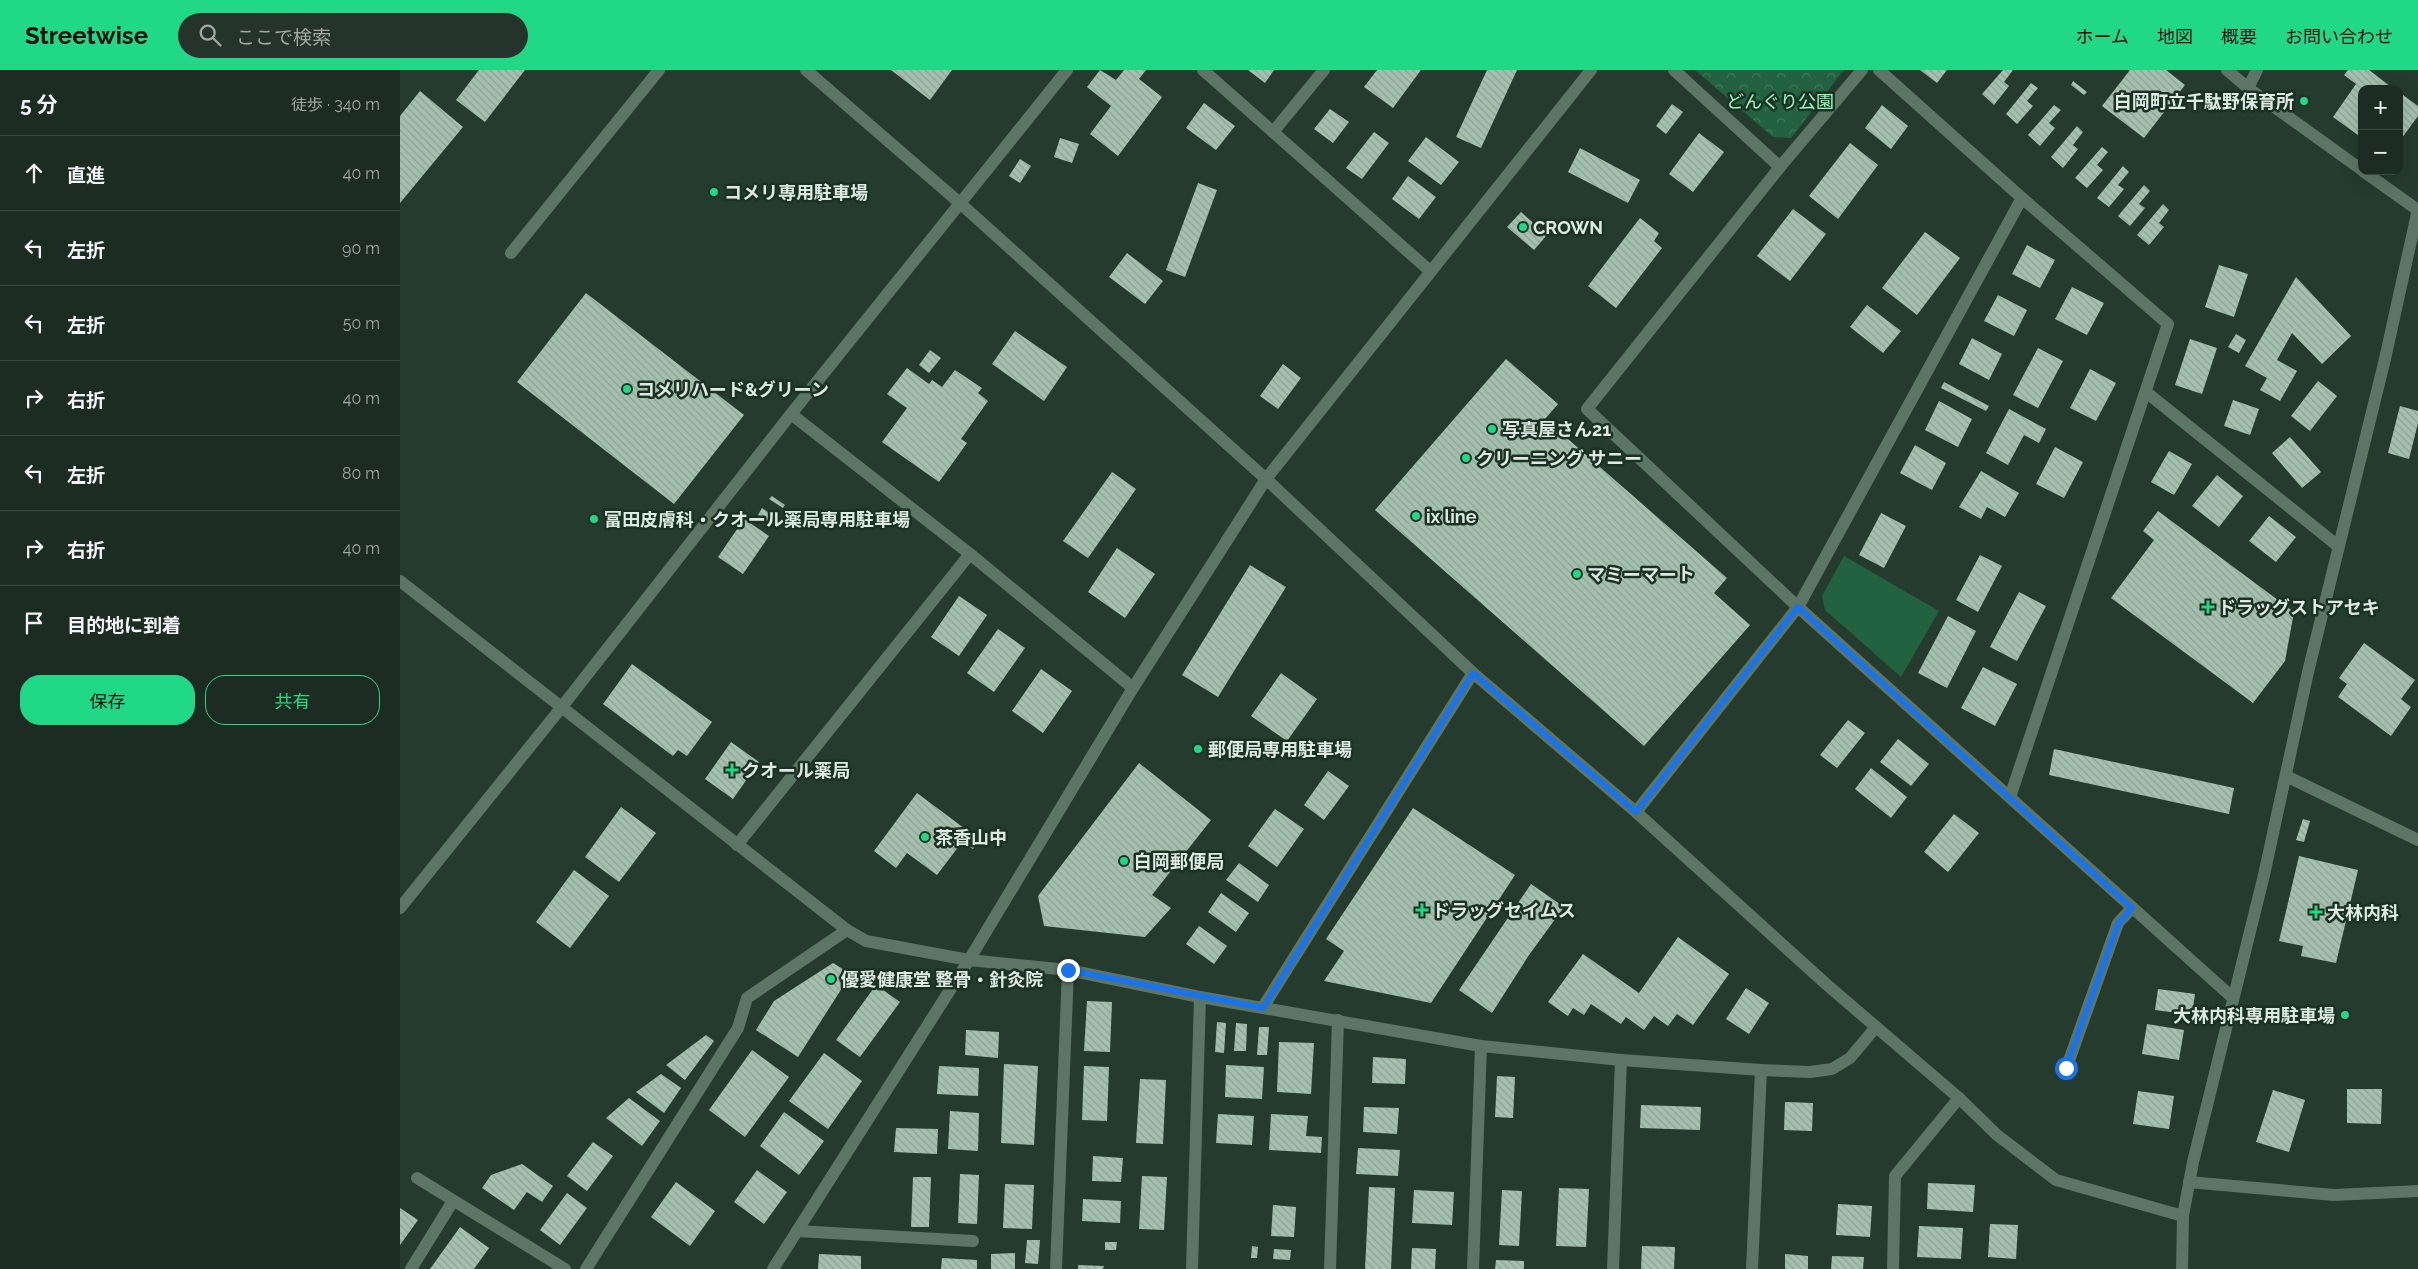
<!DOCTYPE html>
<html lang="ja">
<meta charset="utf-8">
<style>
:root{--surface:#1c2c22;--page:#25342a;--text:#f1f3f6;--muted:#a0a7a5;--line:#3a4840;--accent:#21d887}
body{margin:0;font-family:Raleway,"Noto Sans JP",sans-serif;background:var(--page);color:var(--text)}
.controls{position:absolute;right:15px;top:15px;display:grid;overflow:hidden;border-radius:10px;box-shadow:0 5px 20px #0002}
.controls button{width:45px;height:45px;display:grid;place-items:center;padding:0;border:0;border-bottom:1px solid var(--line);background:var(--surface);color:var(--text);font:25px sans-serif}
.stop{position:absolute;width:15px;height:15px;margin:-11px;border:4px solid #1a73e8;border-radius:50%;background:#fff}
.stop.end{background:#1a73e8;border-color:#fff;box-shadow:0 1px 5px #0008}
.list{margin:0;padding:0;list-style:none}
h2{display:flex;justify-content:space-between;align-items:center;height:65px;margin:0;padding:0 20px;font-size:21px}
h2 small{font-size:16px;font-weight:400;color:var(--muted)}
.list li{display:grid;grid-template-columns:32px 1fr auto;gap:15px;align-items:center;box-sizing:border-box;height:75px;padding:0 20px;border-top:1px solid var(--line)}
.list b{display:block;font-size:19px;white-space:nowrap}
.list em{font-size:16px;font-style:normal;color:var(--muted)}
.actions{display:flex;gap:10px;padding:15px 20px}
.actions a{flex:1;padding:11px 0;border:1px solid var(--accent);border-radius:20px;text-align:center;font-size:18px;color:var(--accent)}
.actions .main{background:var(--accent);color:#111}
.icon{flex:none;width:28px;height:28px;fill:none;stroke:currentColor;stroke-width:2;stroke-linecap:round;stroke-linejoin:round}
.map{position:relative;flex:none;width:2018px;height:1199px;overflow:hidden}
header{display:flex;align-items:center;gap:30px;box-sizing:border-box;height:70px;padding:0 25px;background:var(--accent);color:#111}
header strong{font-size:24px}
nav{display:flex;gap:28px;margin-inline-start:auto;font-size:18px}
.search{width:350px;height:45px;background:var(--page);display:flex;align-items:center;gap:12px;box-sizing:border-box;padding:0 18px;border-radius:28px;color:var(--muted);font-size:19px}
main{display:flex}
aside{flex:1;background:var(--surface)}
.map>svg:first-child{display:block}
.grass{fill:#226240}
.park{fill:url(#park-crowns)}
.building{fill:url(#building-back-hatch)}
.lines{fill:none;stroke-linecap:round;stroke-linejoin:round}
.minor{stroke:#5d7565;stroke-width:12}
.route{stroke:#1a73e8;stroke-width:6}
.poi-dot{fill:#21d887;stroke:#1b3123;stroke-width:2}
.labels{text-anchor:middle;dominant-baseline:central;stroke-width:5;stroke-linejoin:round;paint-order:stroke}
.park-label{font-size:18px;fill:#94fcbf;stroke:#1b3123}
.poi-label{font-size:18px;font-weight:bold;fill:#dceae1;stroke:#1b3123;text-anchor:start}
</style>
<header>
<strong>Streetwise</strong>
<div class="search"><svg class="icon" aria-label="search" viewBox="0 0 24 24"><circle cx="10" cy="10" r="6"/><path d="M15 15l6 6"/></svg>ここで検索</div>
<nav><a>ホーム</a><a>地図</a><a>概要</a><a>お問い合わせ</a></nav>
</header>
<main>
<aside>
<h2>5 分<small>徒歩 · 340 m</small></h2>
<ul class="list">
<li><svg class="icon" aria-label="ahead" viewBox="0 0 24 24"><path d="M12 20V5M6 11l6-6 6 6"/></svg><div><b>直進</b></div><em>40 m</em></li>
<li><svg class="icon" aria-label="left" viewBox="0 0 24 24"><path d="M17 20v-9H6M10 6l-5 5 5 5"/></svg><div><b>左折</b></div><em>90 m</em></li>
<li><svg class="icon" aria-label="left" viewBox="0 0 24 24"><path d="M17 20v-9H6M10 6l-5 5 5 5"/></svg><div><b>左折</b></div><em>50 m</em></li>
<li><svg class="icon" aria-label="right" viewBox="0 0 24 24"><path d="M7 20v-9h11M14 6l5 5-5 5"/></svg><div><b>右折</b></div><em>40 m</em></li>
<li><svg class="icon" aria-label="left" viewBox="0 0 24 24"><path d="M17 20v-9H6M10 6l-5 5 5 5"/></svg><div><b>左折</b></div><em>80 m</em></li>
<li><svg class="icon" aria-label="right" viewBox="0 0 24 24"><path d="M7 20v-9h11M14 6l5 5-5 5"/></svg><div><b>右折</b></div><em>40 m</em></li>
<li><svg class="icon" aria-label="arrive" viewBox="0 0 24 24"><path d="M6 21V4h12l-3 4 3 4H6"/></svg><div><b>目的地に到着</b></div></li>
</ul>
<div class="actions"><a class="main">保存</a><a>共有</a></div>
</aside>
<div class="map">
<svg width="2018" height="1199" viewBox="0 0 2018 1199">
<defs>
<pattern id="park-crowns" width="20" height="18" patternUnits="userSpaceOnUse" patternTransform="scale(1.25)"><rect width="20" height="18" fill="#226240"/><path d="M2 6a3 3 0 1 1 6 0M12 15a3 3 0 1 1 6 0" fill="none" stroke="#42795b"/></pattern>
<pattern id="building-back-hatch" width="6" height="6" patternUnits="userSpaceOnUse" patternTransform="scale(1.25)"><rect width="6" height="6" fill="#a6c0af"/><path d="M-1 5l2 2M0 0l6 6M5-1l2 2" fill="none" stroke="#8da294"/></pattern>
</defs>
<rect width="100%" height="100%" fill="#253b2d"/>
<path class="grass" d="M1444 486 1539 541 1501 607 1425 540 1422 526Z"/>
<path class="park" d="M1295 0H1444L1391 68 1373 67Z"/>
<g class="building">
<path d="M79 0H125L85 52 56 30Z"/>
<path d="M491 0H552L530 30Z"/>
<path d="M700 0 716 10 724 0H746L739 9 762 27 718 86 690 64 711 36 687 17Z"/>
<path d="M848 0H874L865 13Z"/>
<path d="M977 0H1021L993 38 964 17Z"/>
<path d="M1087 0H1117L1081 78 1056 67Z"/>
<path d="M1520 0H1547L1537 13Z"/>
<path d="M1603 0H1613L1604 12 1609 16 1594 35 1582 24Z"/>
<path d="M1730 0H1766L1785 15 1744 68 1702 36Z"/>
<path d="M1948 0H1969L1994 19H1962V68L1933 47 1956 14 1944 5Z"/>
<path d="M1673 11 1687 22 1684 25 1671 15Z"/>
<path d="M1631 13 1638 18 1627 31 1633 36 1617 54 1606 44Z"/>
<path d="M20 21 63 57 0 133V46Z"/>
<path d="M1999 22 2018 36V46L1999 72Z"/>
<path d="M804 33 835 56 816 80 786 58Z"/>
<path d="M1272 34 1283 42 1266 64 1256 56Z"/>
<path d="M1482 35 1508 56 1491 79 1465 58Z"/>
<path d="M1654 35 1661 40 1649 53 1655 58 1640 76 1628 65Z"/>
<path d="M930 39 949 52 933 73 914 59Z"/>
<path d="M1677 56 1683 62 1673 75 1678 79 1663 98 1651 87Z"/>
<path d="M974 62 989 73 962 109 946 98Z"/>
<path d="M1299 63 1324 82 1293 122 1269 104Z"/>
<path d="M1026 67 1059 92 1041 115 1008 91Z"/>
<path d="M660 68 679 74 672 93 654 87Z"/>
<path d="M1450 73 1478 95 1438 149 1409 126Z"/>
<path d="M1702 77 1708 82 1697 95 1703 100 1687 118 1675 108Z"/>
<path d="M1180 78 1240 110 1228 133 1168 102Z"/>
<path d="M620 89 631 96 620 113 609 106Z"/>
<path d="M1723 96 1729 102 1718 115 1724 119 1709 137 1697 128Z"/>
<path d="M1008 106 1036 127 1019 149 992 129Z"/>
<path d="M798 113 817 120 785 207 766 200Z"/>
<path d="M1744 115 1750 121 1739 134 1745 138 1730 156 1718 146Z"/>
<path d="M1763 134 1769 140 1759 153 1764 157 1749 175 1737 165Z"/>
<path d="M1393 139 1426 164 1390 211 1357 186Z"/>
<path d="M1121 142 1147 165 1134 180 1107 157Z"/>
<path d="M1240 148 1259 163 1254 171 1262 178 1216 238 1188 216Z"/>
<path d="M1525 162 1560 188 1517 245 1482 218Z"/>
<path d="M1627 175 1655 190 1640 218 1612 204Z"/>
<path d="M727 183 763 211 745 234 709 207Z"/>
<path d="M1819 195 1848 204 1834 247 1805 237Z"/>
<path d="M1896 207 1951 266 1922 294 1892 263 1877 290 1897 301 1880 331 1860 320 1867 308 1845 296Z"/>
<path d="M1672 217 1704 233 1687 265 1655 249Z"/>
<path d="M186 223 344 345 274 434 117 312Z"/>
<path d="M1598 225 1627 240 1614 266 1584 251Z"/>
<path d="M1467 235 1501 261 1483 283 1450 257Z"/>
<path d="M615 261 667 297 644 331 592 294Z"/>
<path d="M1836 264 1846 270 1839 283 1828 277Z"/>
<path d="M1572 268 1602 284 1589 310 1559 294Z"/>
<path d="M1790 269 1817 278 1802 324 1775 315Z"/>
<path d="M1638 278 1663 291 1638 338 1613 325Z"/>
<path d="M530 280 541 288 529 303 519 295Z"/>
<path d="M1106 289 1158 334 1145 349 1327 508 1314 523 1350 555 1244 676 975 440Z"/>
<path d="M883 294 901 308 878 339 860 326Z"/>
<path d="M507 298 529 314 532 310 542 317 555 300 582 318 578 323 588 331 561 369 567 373 539 412 482 372 507 338 487 324Z"/>
<path d="M1690 299 1716 313 1696 351 1670 338Z"/>
<path d="M1918 311 1937 326 1910 361 1891 346Z"/>
<path d="M1544 312 1589 336 1586 341 1541 318Z"/>
<path d="M1833 330 1859 339 1850 365 1824 356Z"/>
<path d="M1539 331 1572 349 1558 377 1525 360Z"/>
<path d="M2000 336 2018 341V353L2009 389 1988 383Z"/>
<path d="M1609 339 1646 359 1639 373 1624 365 1608 395 1586 383Z"/>
<path d="M1890 367 1921 402 1902 418 1872 383Z"/>
<path d="M1515 375 1546 393 1532 420 1500 403Z"/>
<path d="M1655 377 1683 392 1664 428 1636 414Z"/>
<path d="M1769 381 1792 394 1774 425 1751 412Z"/>
<path d="M1581 401 1619 423 1605 447 1587 437 1581 449 1559 437Z"/>
<path d="M712 402 736 419 688 488 663 471Z"/>
<path d="M1817 405 1843 426 1819 457 1792 436Z"/>
<path d="M372 426 385 435 383 438 369 429Z"/>
<path d="M362 438 381 451 376 457 358 445Z"/>
<path d="M1758 441 1894 542 1885 591 1853 633 1711 528 1754 470 1743 461Z"/>
<path d="M1481 443 1506 456 1484 498 1459 485Z"/>
<path d="M1869 446 1896 467 1876 492 1849 471Z"/>
<path d="M344 449 369 466 343 504 318 487Z"/>
<path d="M717 478 755 504 725 548 688 522Z"/>
<path d="M1580 485 1602 496 1578 542 1556 530Z"/>
<path d="M850 495 886 517 818 627 782 605Z"/>
<path d="M1619 522 1646 536 1617 591 1590 577Z"/>
<path d="M559 526 587 545 559 586 531 567Z"/>
<path d="M1548 546 1576 561 1547 618 1518 603Z"/>
<path d="M598 559 625 578 594 622 567 603Z"/>
<path d="M1964 573 2015 610 2001 629 2011 637 1991 666 1938 627 1947 614 1939 608Z"/>
<path d="M232 594 312 652 287 686 278 680 273 686 203 634Z"/>
<path d="M1583 597 1617 614 1595 656 1561 638Z"/>
<path d="M641 599 672 621 643 663 612 641Z"/>
<path d="M881 603 917 629 887 671 851 646Z"/>
<path d="M1448 650 1465 663 1437 698 1420 685Z"/>
<path d="M1498 669 1529 694 1511 716 1480 692Z"/>
<path d="M331 672 359 692 333 729 305 709Z"/>
<path d="M1654 679 1834 718 1829 744 1649 705Z"/>
<path d="M739 693 811 750 752 825 771 838 745 867 644 856 638 826Z"/>
<path d="M1471 698 1507 727 1491 748 1455 719Z"/>
<path d="M928 701 949 716 924 750 904 735Z"/>
<path d="M517 723 580 770 573 779 562 772 537 805 507 783 496 798 474 781Z"/>
<path d="M221 737 256 763 219 812 185 787Z"/>
<path d="M1013 738 1115 805 1031 933 924 911 944 881 926 869Z"/>
<path d="M875 739 904 759 877 797 848 776Z"/>
<path d="M1554 744 1579 763 1548 802 1524 782Z"/>
<path d="M1903 749 1910 751 1904 772 1896 770Z"/>
<path d="M1899 786 1958 800 1936 893 1901 886 1903 876 1879 871Z"/>
<path d="M839 793 869 815 858 832 826 810Z"/>
<path d="M174 800 209 826 170 878 136 852Z"/>
<path d="M1131 814 1164 837 1129 885 1092 943 1059 920Z"/>
<path d="M821 823 849 843 836 862 808 842Z"/>
<path d="M799 856 827 876 814 894 786 874Z"/>
<path d="M1278 867 1329 904 1293 955 1277 944 1268 956 1254 946 1244 960 1226 947 1221 954 1191 934 1184 945 1173 938 1168 946 1148 932 1183 884 1239 923Z"/>
<path d="M433 893 451 904 398 987 356 960 374 931Z"/>
<path d="M476 915 500 932 460 987 436 970Z"/>
<path d="M1346 918 1369 933 1349 964 1326 949Z"/>
<path d="M1758 919 1795 924 1792 945 1755 940Z"/>
<path d="M687 931 712 932 710 982 684 981Z"/>
<path d="M817 952 826 953 824 983 815 982Z"/>
<path d="M836 953 847 954 846 981H834Z"/>
<path d="M1747 954 1784 960 1779 990 1742 984Z"/>
<path d="M859 957H869L867 985H857Z"/>
<path d="M566 960 599 962 598 988 565 985Z"/>
<path d="M306 965 314 971 285 1010 266 995Z"/>
<path d="M879 972 914 973 911 1024 877 1022Z"/>
<path d="M352 980 389 1007 345 1067 309 1040Z"/>
<path d="M424 983 462 1011 428 1059 389 1031Z"/>
<path d="M973 987 1006 989 1005 1014 972 1013Z"/>
<path d="M604 994 638 996 634 1075 601 1073Z"/>
<path d="M826 995 864 997 862 1029 825 1027Z"/>
<path d="M539 996 579 998 578 1026 537 1024Z"/>
<path d="M684 996 709 997 707 1051 682 1050Z"/>
<path d="M261 1004 281 1018 264 1043 236 1022Z"/>
<path d="M1097 1006 1115 1007 1113 1048 1095 1047Z"/>
<path d="M740 1009 766 1010 763 1074 736 1073Z"/>
<path d="M1947 1019H1982L1981 1054 1947 1053Z"/>
<path d="M1873 1020 1905 1030 1889 1082 1856 1072Z"/>
<path d="M1738 1021 1774 1026 1769 1059 1733 1054Z"/>
<path d="M229 1028 260 1051 242 1076 206 1048Z"/>
<path d="M1385 1032 1413 1033 1412 1061 1384 1060Z"/>
<path d="M1241 1035 1301 1037 1300 1060 1240 1058Z"/>
<path d="M964 1037 999 1038 997 1064 963 1062Z"/>
<path d="M550 1041 579 1043 578 1081 548 1079Z"/>
<path d="M384 1042 424 1071 399 1105 360 1076Z"/>
<path d="M818 1044 854 1046 852 1075 816 1073Z"/>
<path d="M871 1044 908 1046 906 1066 922 1067 921 1083 869 1080Z"/>
<path d="M496 1058 538 1059 537 1084 494 1082Z"/>
<path d="M193 1072 213 1086 187 1121 167 1106Z"/>
<path d="M958 1078 1000 1080 998 1106 956 1104Z"/>
<path d="M693 1086 723 1088 721 1112 692 1111Z"/>
<path d="M122 1094 153 1116 142 1132 127 1122 114 1140 82 1118 91 1105Z"/>
<path d="M357 1100 387 1122 364 1154 334 1132Z"/>
<path d="M560 1104 579 1105 577 1154 558 1153Z"/>
<path d="M742 1106 767 1107 764 1160 739 1159Z"/>
<path d="M513 1107H531L529 1157H511Z"/>
<path d="M276 1112 315 1141 290 1176 251 1147Z"/>
<path d="M1528 1113 1575 1115 1573 1142 1527 1139Z"/>
<path d="M605 1114 634 1115 632 1159 603 1158Z"/>
<path d="M969 1117 995 1118 991 1199H965Z"/>
<path d="M1159 1118 1189 1119 1186 1177 1156 1176Z"/>
<path d="M1014 1120 1054 1122 1052 1155 1012 1153Z"/>
<path d="M1102 1120 1122 1121 1119 1176 1099 1175Z"/>
<path d="M167 1123 187 1138 160 1175 140 1160Z"/>
<path d="M683 1129 721 1131 720 1153 682 1151Z"/>
<path d="M1438 1134 1472 1136 1470 1167 1436 1165Z"/>
<path d="M873 1135 896 1137 894 1167 871 1166Z"/>
<path d="M0 1138 18 1150 0 1175Z"/>
<path d="M1590 1154 1618 1155 1616 1189 1588 1187Z"/>
<path d="M1519 1156 1563 1158 1561 1189 1517 1187Z"/>
<path d="M60 1157 89 1178 74 1199H30Z"/>
<path d="M627 1170H640L638 1194 625 1193Z"/>
<path d="M705 1172H717L716 1180H705Z"/>
<path d="M852 1176 858 1177 857 1188H851Z"/>
<path d="M1242 1176 1275 1177 1274 1199H1241Z"/>
<path d="M1012 1178 1036 1179 1035 1199H1011Z"/>
<path d="M874 1179 891 1180 890 1190 873 1189Z"/>
<path d="M615 1183V1199H591V1184Z"/>
<path d="M419 1184 461 1186V1199H418Z"/>
<path d="M1385 1184 1408 1186V1199H1385Z"/>
<path d="M1432 1186 1464 1187 1463 1199H1431Z"/>
<path d="M542 1188 577 1190V1199H541Z"/>
<path d="M1096 1190 1124 1191V1199H1095Z"/>
<path d="M678 1195 704 1196 703 1199H678Z"/>
</g>
<g class="lines">
<g class="minor">
<path d="M406 0 561 134 866 409 1073 603 1236 742 1426 914 1559 1028 1597 1065 1656 1110 1783 1146"/>
<path d="M803 0 1030 201"/>
<path d="M1274 0 1380 97"/>
<path d="M1462 0 1380 97 1187 339 1398 537 1833 928"/>
<path d="M1479 0 1622 128 1768 254 1610 727"/>
<path d="M1827 0 1848 18 1962 100"/>
<path d="M1848 18 1857 0"/>
<path d="M873 62 924 0"/>
<path d="M1963 101 2018 140"/>
<path d="M111 183 259 0"/>
<path d="M1746 322 1938 476"/>
<path d="M391 344 570 484 733 618"/>
<path d="M0 511 447 860 466 871 569 890 668 900 800 927 1081 976 1221 990 1361 1000 1410 1002 1432 999 1450 988 1476 957"/>
<path d="M1886 706 2018 770"/>
<path d="M1236 742 1398 537 1622 128"/>
<path d="M337 775 570 484"/>
<path d="M0 838 161 638 391 344 667 0"/>
<path d="M863 937 1073 603"/>
<path d="M1666 999 1718 853 1732 838"/>
<path d="M17 1108 165 1199"/>
<path d="M1789 1112 1934 1125 2018 1121"/>
<path d="M397 1161 573 1171"/>
<path d="M11 1199 53 1131"/>
<path d="M186 1199 338 958 347 928 447 860"/>
<path d="M373 1199 569 890 733 618 866 409 1191 0"/>
<path d="M656 1199 668 900"/>
<path d="M792 1199 800 927"/>
<path d="M930 1199 938 950"/>
<path d="M1073 1199 1081 976"/>
<path d="M1213 1199 1221 990"/>
<path d="M1352 1199 1361 1000"/>
<path d="M1493 1199 1495 1106 1559 1028"/>
<path d="M1782 1199 1783 1146 1793 1092 1864 805 1908 602 1985 289 2018 139"/>
</g>
</g>
<g class="lines">
<path class="route" d="M668 900 863 938 1073 603 1236 742 1398 537 1732 838 1718 854 1666 998"/>
</g>
<g class="poi-dot">
<circle cx="1904" cy="31" r="5"/>
<circle cx="314" cy="122" r="5"/>
<circle cx="1123" cy="157" r="5"/>
<circle cx="227" cy="319" r="5"/>
<circle cx="1092" cy="359" r="5"/>
<circle cx="1066" cy="388" r="5"/>
<circle cx="1016" cy="446" r="5"/>
<circle cx="194" cy="449" r="5"/>
<circle cx="1177" cy="504" r="5"/>
<path d="M1805.5 529.5h5v5h5v5h-5v5h-5v-5h-5v-5h5z"/>
<circle cx="798" cy="679" r="5"/>
<path d="M329.5 692.5h5v5h5v5h-5v5h-5v-5h-5v-5h5z"/>
<circle cx="525" cy="767" r="5"/>
<circle cx="724" cy="791" r="5"/>
<path d="M1019.5 832.5h5v5h5v5h-5v5h-5v-5h-5v-5h5z"/>
<path d="M1913.5 834.5h5v5h5v5h-5v5h-5v-5h-5v-5h5z"/>
<circle cx="431" cy="909" r="5"/>
<circle cx="1945" cy="945" r="5"/>
</g>
<g class="labels">
<g class="park-label">
<text x="1380" y="31">どんぐり公園</text>
</g>
<g class="poi-label">
<text x="1894" y="31" text-anchor="end">白岡町立千駄野保育所</text>
<text x="324" y="122">コメリ専用駐車場</text>
<text x="1133" y="157">CROWN</text>
<text x="237" y="319">コメリハード&amp;グリーン</text>
<text x="1102" y="359">写真屋さん21</text>
<text x="1076" y="388">クリーニング サニー</text>
<text x="1026" y="446">ix line</text>
<text x="204" y="449">富田皮膚科・クオール薬局専用駐車場</text>
<text x="1187" y="504">マミーマート</text>
<text x="1818" y="537">ドラッグストアセキ</text>
<text x="808" y="679">郵便局専用駐車場</text>
<text x="342" y="700">クオール薬局</text>
<text x="535" y="767">茶香山中</text>
<text x="734" y="791">白岡郵便局</text>
<text x="1032" y="840">ドラッグセイムス</text>
<text x="1927" y="842">大林内科</text>
<text x="441" y="909">優愛健康堂 整骨・針灸院</text>
<text x="1935" y="945" text-anchor="end">大林内科専用駐車場</text>
</g>
</g>
</svg>
<div class="controls">
<button>+</button>
<button>−</button>
</div>
<div class="stop" style="left:1666px;top:998px"></div>
<div class="stop end" style="left:668px;top:900px"></div>
</div>
</main>
